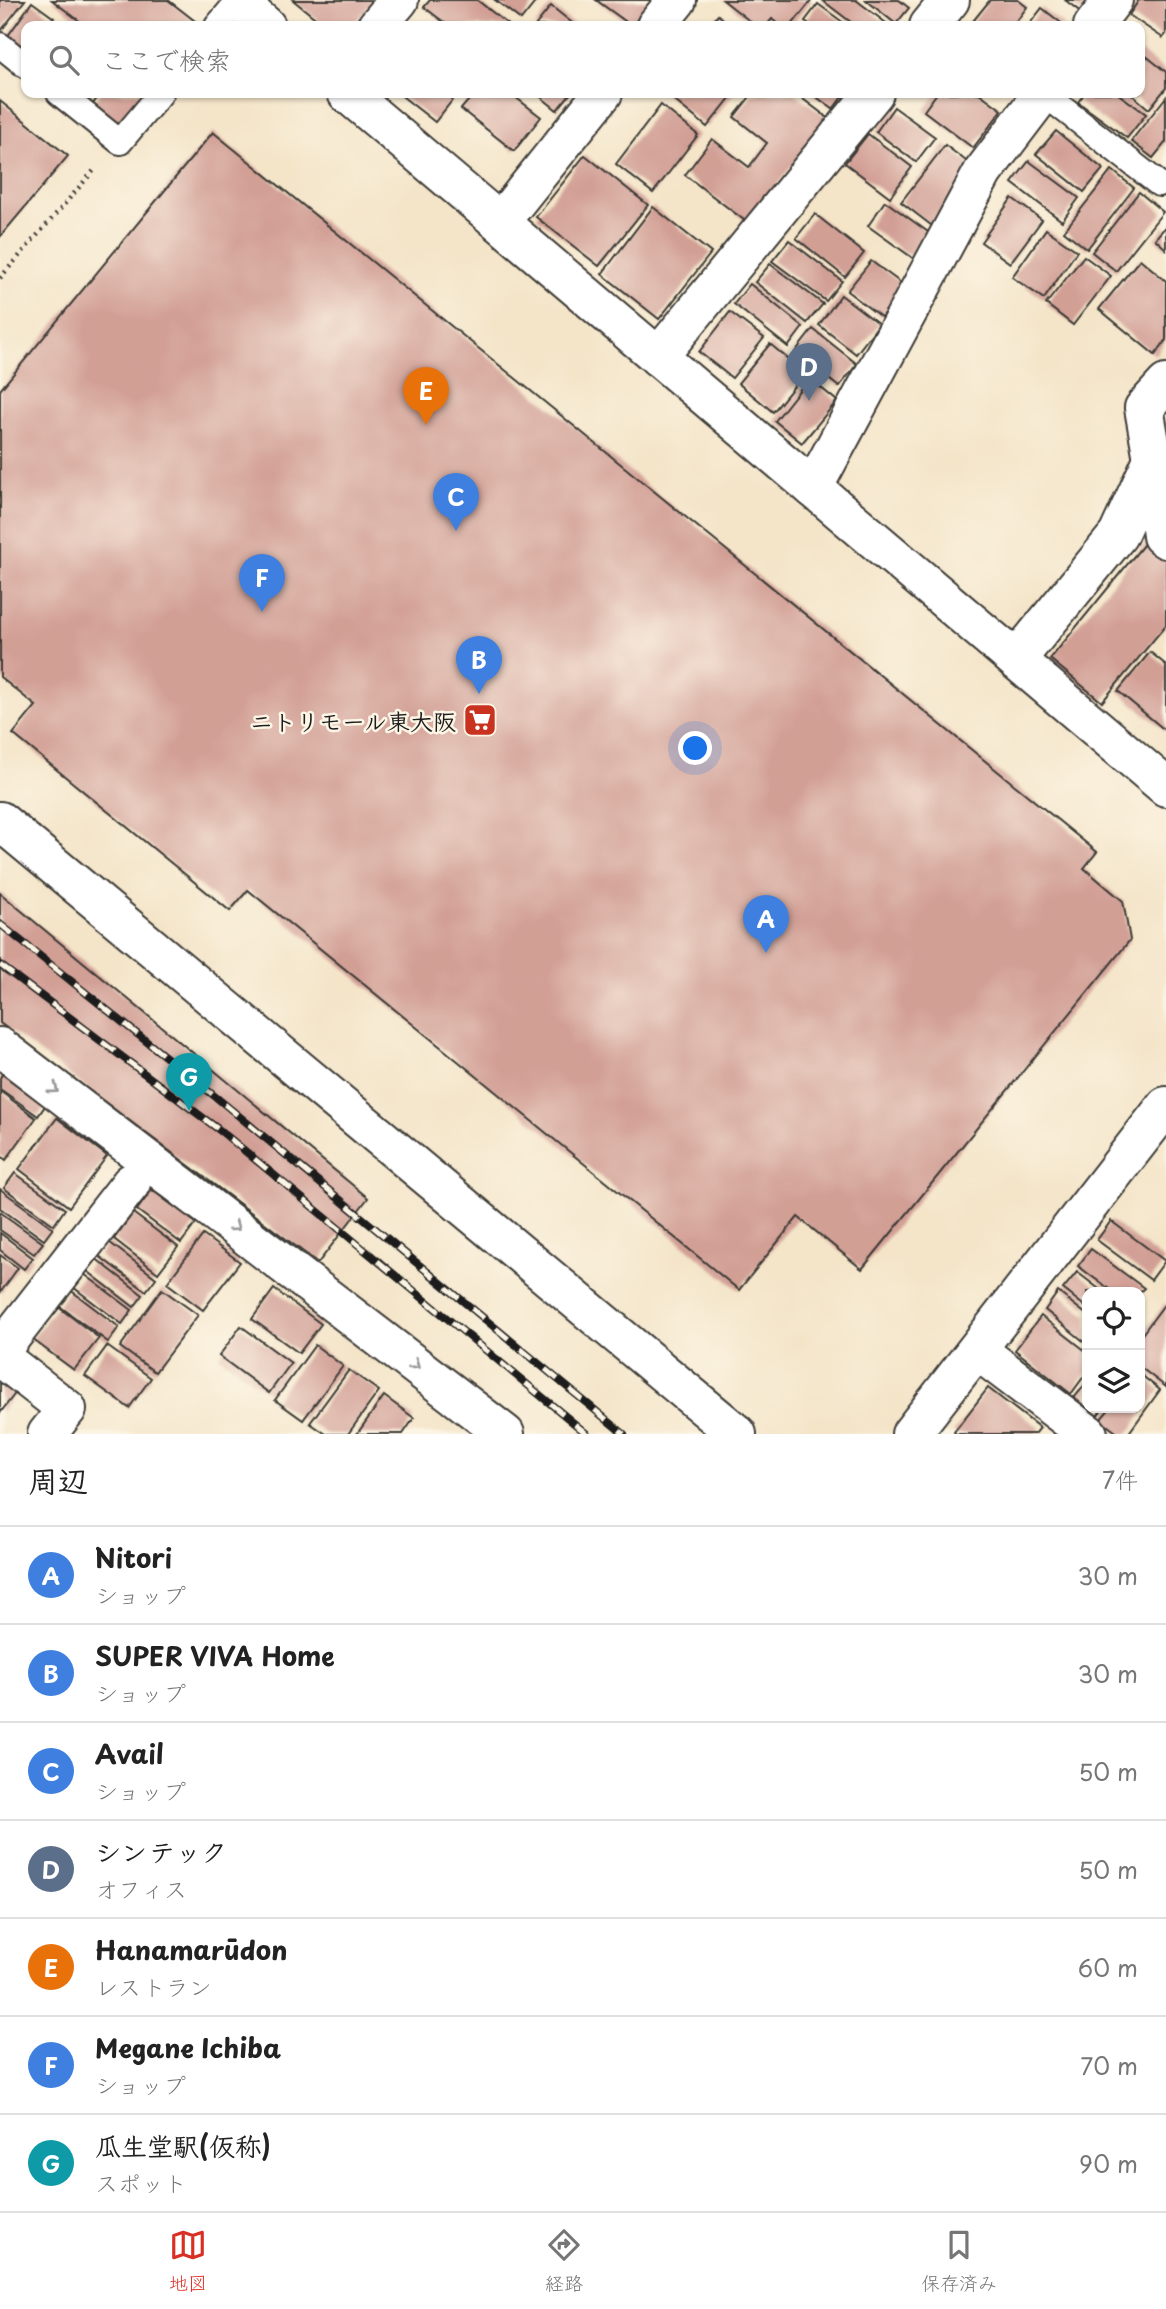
<!DOCTYPE html>
<html lang="ja">
<meta charset="utf-8">
<style>
:root{--surface:#fff;--page:#f6f6f6;--text:#222;--muted:#767676;--line:#e0e0e0;--accent:#d93025}
body{margin:0;font-family:"Playpen Sans","Klee One",sans-serif;background:var(--page);color:var(--text)}
.controls{position:absolute;right:21px;bottom:21px;display:grid;overflow:hidden;border-radius:14px;box-shadow:0 2px 5px #0004}
.controls button{width:63px;height:63px;display:grid;place-items:center;padding:0;border:0;border-bottom:2px solid var(--line);background:var(--surface);color:var(--text);font:35px sans-serif}
.you{position:absolute;left:696px;top:749px;width:24px;height:24px;margin:-18px;border:5px solid #fff;border-radius:50%;background:#1a73e8;box-shadow:0 0 0 10px #1a73e833}
.badge{display:grid;place-items:center;width:46px;height:46px;border-radius:50%;background:var(--accent);color:#fff;font-size:23px;font-weight:700}
.pin{position:absolute;translate:-50% -58px;filter:drop-shadow(0 2px 4px #0008)}
.pin::after{content:'';position:absolute;top:37px;width:24px;height:21px;background:inherit;clip-path:polygon(0 0,100% 0,50% 100%)}
.list{margin:0;padding:0;list-style:none}
h2{display:flex;justify-content:space-between;align-items:center;height:91px;margin:0;padding:0 28px;font-size:30px}
h2 small{font-size:23px;font-weight:400;color:var(--muted)}
.list li{display:grid;grid-template-columns:46px 1fr auto;gap:21px;align-items:center;box-sizing:border-box;height:98px;padding:0 28px;border-top:2px solid var(--line)}
.list b{display:block;font-size:26px;white-space:nowrap}
.list p{margin:0;font-size:23px;white-space:nowrap;color:var(--muted)}
.list em{font-size:23px;font-style:normal;color:var(--muted)}
.icon{flex:none;width:38px;height:38px;fill:none;stroke:currentColor;stroke-width:2;stroke-linecap:round;stroke-linejoin:round}
.map{position:relative;flex:none;width:1166px;height:1434px;overflow:hidden}
.search{position:absolute;background:var(--surface);box-shadow:0 2px 5px #0004;left:21px;right:21px;top:21px;height:77px;display:flex;align-items:center;gap:18px;box-sizing:border-box;padding:0 24px;border-radius:14px;color:var(--muted);font-size:26px}
.sheet{height:777px;background:var(--surface)}
nav{display:flex;justify-content:space-around;align-items:center;box-sizing:border-box;height:98px;border-top:2px solid var(--line);background:var(--surface);font-size:19px;color:var(--muted)}
nav a{display:grid;justify-items:center;gap:4px}
nav .on{color:var(--accent)}
.map>svg:first-child{display:block}
.building{fill:#d29f95}
.lines{fill:none;stroke-linecap:round;stroke-linejoin:round}
.service-casing{stroke:#3c3a36;stroke-width:28}
.minor-casing{stroke:#3c3a36;stroke-width:42}
.tertiary-casing{stroke:#3c3a36;stroke-width:42}
.path{stroke:#3c3a36;stroke-width:4.5;stroke-dasharray:2 5;stroke-linecap:butt}
.service{stroke:#fff;stroke-width:24}
.minor{stroke:#fff;stroke-width:38}
.tertiary{stroke:#fff;stroke-width:38}
.rail-casing{stroke:#1c1c1c;stroke-width:8}
.rail{stroke:#fcf5e5;stroke-width:5;stroke-dasharray:16;stroke-linecap:butt}
.oneway{stroke:#999}
.labels{text-anchor:middle;dominant-baseline:central;stroke-width:5;stroke-linejoin:round;paint-order:stroke}
.poi-label{font-size:23px;font-weight:bold;fill:#1c1c1c;stroke:#fcf5e5;text-anchor:end}
</style>
<div class="map">
<svg width="1166" height="1434" viewBox="0 0 1166 1434">
<rect width="100%" height="100%" fill="#fcf5e5"/>
<filter id="ink" filterUnits="userSpaceOnUse"><feTurbulence type="fractalNoise" baseFrequency=".0143" numOctaves="2"/><feDisplacementMap in="SourceGraphic" scale="14" xChannelSelector="R" yChannelSelector="G"/><feConvolveMatrix kernelMatrix="1 2 1 2 8 2 1 2 1" color-interpolation-filters="sRGB"/></filter>
<filter id="wash" filterUnits="userSpaceOnUse"><feTurbulence type="fractalNoise" baseFrequency=".00686" numOctaves="4" result="noise"/><feDisplacementMap in="SourceGraphic" scale="28" xChannelSelector="R" yChannelSelector="G"/><feGaussianBlur stdDeviation="1.57" result="paint"/><feColorMatrix in="noise" values="0 0 0 0 0 0 0 0 0 0 0 0 0 0 0 0 0 1.4 0 .05"/><feComposite in="paint" operator="in"/></filter>
<g filter="url(#wash)">
<rect width="100%" height="100%" fill="#f4e5c9"/>
<g id="blocks">
<g class="building">
<path d="M0 0H25L0 32Z"/>
<path d="M52 0H168L195 21 191 26H86Z"/>
<path d="M293 0H370L372 2 352 26H325Z"/>
<path d="M430 0H477L510 26H449L424 7Z"/>
<path d="M495 0H537L521 20Z"/>
<path d="M596 0H652L632 26Z"/>
<path d="M723 0H812L791 26H780L772 19 766 26H756Z"/>
<path d="M822 0H856L890 26H856Z"/>
<path d="M866 0H899L909 8 896 24Z"/>
<path d="M990 0H1018L1027 7 1013 26H969Z"/>
<path d="M1065 0H1098L1086 16Z"/>
<path d="M1139 0H1166V34L1163 38 1129 15Z"/>
<path d="M32 2 54 18 47 26H26V54L5 40Z"/>
<path d="M818 4 848 26H812L805 21Z"/>
<path d="M551 6 576 26H535Z"/>
<path d="M1042 8 1065 26H1028Z"/>
<path d="M718 15 732 26H709Z"/>
<path d="M1140 51 1166 72V88L1149 109 1130 93H1140Z"/>
<path d="M101 93H151L133 118 114 126 90 108Z"/>
<path d="M398 93H458L435 122Z"/>
<path d="M475 93H510L541 117 514 151 461 109Z"/>
<path d="M536 93H571L557 110Z"/>
<path d="M665 93H734L707 127Z"/>
<path d="M753 93H795L828 118 748 223 685 175 712 139 749 167 767 143 734 117Z"/>
<path d="M811 93H845L833 109Z"/>
<path d="M937 93H979L1002 110 973 148 924 111Z"/>
<path d="M1085 93H1117L1146 114 1127 138 1078 102Z"/>
<path d="M1166 97V142L1153 158 1131 141Z"/>
<path d="M0 101 68 156 0 237Z"/>
<path d="M661 105 698 135 653 193 616 164Z"/>
<path d="M894 107 935 137 916 162 876 132Z"/>
<path d="M1056 131 1103 169 1084 192 1036 154Z"/>
<path d="M213 132 1097 852 1084 868 1123 901 1130 940 862 1269 798 1217 739 1290 248 890 230 911 13 734 36 706 0 677V390Z"/>
<path d="M868 134 912 167 890 197 845 163Z"/>
<path d="M945 145 970 164 940 232 901 202Z"/>
<path d="M585 155 648 205 599 266 536 217Z"/>
<path d="M1029 161 1079 198 1062 221 1012 183Z"/>
<path d="M1112 170 1134 188 1087 249 1064 231Z"/>
<path d="M1139 192 1163 212 1116 271 1092 252Z"/>
<path d="M1012 198 1042 220 1010 263 981 242Z"/>
<path d="M885 201 935 237 917 261 868 226Z"/>
<path d="M653 207 711 253 659 319 602 274Z"/>
<path d="M815 214 864 253 845 277 796 238Z"/>
<path d="M1166 226V249L1155 239Z"/>
<path d="M1046 229 1077 251 1044 299 1012 277Z"/>
<path d="M789 240 842 281 826 301 772 261Z"/>
<path d="M1084 256 1111 276 1073 325 1046 304Z"/>
<path d="M1140 259 1166 281V340L1155 355 1099 309Z"/>
<path d="M871 261 905 286 881 317 847 291Z"/>
<path d="M770 264 823 304 807 323 755 282Z"/>
<path d="M750 284 803 327 788 347 734 304Z"/>
<path d="M841 295 879 324 856 354 819 325Z"/>
<path d="M730 312 764 338 732 378 699 352Z"/>
<path d="M813 329 857 364 839 387 795 352Z"/>
<path d="M770 344 805 373 773 412 738 383Z"/>
<path d="M809 378 837 401 802 443 775 421Z"/>
<path d="M1148 539 1166 554V625L1102 702 1050 659Z"/>
<path d="M1150 652 1166 665V731L1118 691Z"/>
<path d="M0 893 368 1198 318 1263 0 1023Z"/>
<path d="M2 1074 45 1106 38 1116 0 1089V1078Z"/>
<path d="M0 1091 36 1118 6 1160 0 1155Z"/>
<path d="M57 1118 107 1156 69 1207 19 1169Z"/>
<path d="M15 1173 65 1209 54 1225 4 1188Z"/>
<path d="M0 1189 53 1228 44 1240 0 1208Z"/>
<path d="M152 1190 196 1223 181 1243 137 1210Z"/>
<path d="M0 1212 43 1243 34 1254 0 1230Z"/>
<path d="M133 1213 178 1247 158 1273 114 1239Z"/>
<path d="M1111 1221 1165 1261 1151 1280 1097 1240Z"/>
<path d="M0 1233 33 1258 24 1269 0 1250Z"/>
<path d="M203 1235 240 1262 203 1310 167 1283Z"/>
<path d="M109 1242 156 1278 146 1291 99 1256Z"/>
<path d="M1091 1249 1144 1288 1140 1292H1113L1078 1266Z"/>
<path d="M0 1255 18 1268 0 1293Z"/>
<path d="M95 1258 143 1295 134 1307 86 1270Z"/>
<path d="M1077 1272 1103 1292H1087V1308L1063 1289Z"/>
<path d="M84 1274 132 1310 122 1324 73 1287Z"/>
<path d="M69 1289 119 1327 108 1342 58 1305Z"/>
<path d="M162 1289 198 1315 155 1372 120 1347Z"/>
<path d="M274 1289 321 1324 299 1353 252 1319Z"/>
<path d="M1058 1292 1087 1315V1344L1045 1310Z"/>
<path d="M1166 1302V1387L1140 1367V1337Z"/>
<path d="M57 1306 99 1338 74 1370 32 1339Z"/>
<path d="M1041 1316 1087 1352V1372L1071 1394 1015 1350Z"/>
<path d="M241 1326 291 1363 269 1393 219 1356Z"/>
<path d="M315 1345 343 1366 303 1420 275 1400Z"/>
<path d="M107 1346 151 1378 129 1408 85 1376Z"/>
<path d="M349 1370 379 1391 348 1434H326L310 1423Z"/>
<path d="M0 1372 20 1387 0 1413Z"/>
<path d="M1140 1374 1160 1390 1128 1434H1119L1100 1420 1110 1408H1140Z"/>
<path d="M1087 1382V1408H1103L1097 1416 1074 1398Z"/>
<path d="M988 1388 1040 1428 1035 1434H956L954 1432Z"/>
<path d="M384 1396 414 1418 403 1434H357Z"/>
</g>
</g>
</g>
<g filter="url(#ink)">
<use href="#blocks" fill-opacity="0" stroke="#3c3a36" stroke-width="2"/>
<g class="lines">
<defs>
<g id="service">
<path d="M217 26 239 0"/>
<path d="M0 45 26 66"/>
<path d="M59 93 120 142 161 93"/>
<path d="M1043 93 1159 184"/>
</g>
<g id="minor">
<path d="M241 0 251 13 266 26"/>
<path d="M377 26 399 0"/>
<path d="M656 26 677 0"/>
<path d="M929 26 950 0"/>
<path d="M1093 26 1113 0"/>
<path d="M347 93 1166 787"/>
<path d="M500 222 603 93"/>
<path d="M658 357 874 93"/>
<path d="M1166 384 1144 408 1153 459 1162 536 1166 539"/>
<path d="M813 488 983 172 1043 93"/>
<path d="M1016 660 1118 535 1153 459"/>
<path d="M0 1047 505 1434"/>
<path d="M977 1350 1088 1434"/>
<path d="M0 1351 131 1183"/>
<path d="M0 1357 67 1409 47 1434"/>
<path d="M911 1434 1166 1106"/>
</g>
<path id="tertiary" d="M0 821 737 1434"/>
</defs>
<use href="#service" class="service-casing"/>
<use href="#minor" class="minor-casing"/>
<use href="#tertiary" class="tertiary-casing"/>
<path class="path" d="M0 278 96 168"/>
<use href="#service" class="service"/>
<use href="#minor" class="minor"/>
<use href="#tertiary" class="tertiary"/>
<defs>
<g id="rail">
<path d="M0 924 217 1098 624 1434"/>
<path d="M0 965 222 1132 587 1434"/>
</g>
</defs>
<use href="#rail" class="rail-casing"/>
<use href="#rail" class="rail"/>
</g>
<defs><path id="oneway-chevron" d="M-2-3.5L2.5 0L-2 3.5" fill="none" stroke-width="1.6" stroke-linecap="round" stroke-linejoin="round" transform="scale(1.75)"/></defs>
<g class="oneway">
<use href="#oneway-chevron" transform="translate(54 1089) rotate(37)"/>
<use href="#oneway-chevron" transform="translate(235 1227) rotate(37)"/>
<use href="#oneway-chevron" transform="translate(415 1365) rotate(37)"/>
</g>
</g>
<defs>
<symbol id="supermarket-square" viewBox="-11 -11 22 22"><rect x="-9" y="-9" width="18" height="18" rx="4" fill="#c8321e" stroke="#fcf5e5"/><path d="M-6-5.5h2.5l.6 2H6L4.5 2H-2.5L-4.4-4H-6ZM-1.5 3.2a1.3 1.3 0 1 0 .1 0ZM3 3.2a1.3 1.3 0 1 0 .1 0Z" fill="#fff"/></symbol>
</defs>
<g fill-rule="evenodd">
<use href="#supermarket-square" x="461" y="701" width="38" height="38"/>
</g>
<g class="labels">
<g class="poi-label">
<text x="456" y="720">ニトリモール東大阪</text>
</g>
</g>
</svg>
<div class="controls">
<button><svg class="icon" aria-label="locate" viewBox="0 0 24 24"><circle cx="12" cy="12" r="6"/><path d="M12 2v4M12 18v4M2 12h4M18 12h4"/></svg></button>
<button><svg class="icon" aria-label="layers" viewBox="0 0 24 24"><path d="M12 4l9 5-9 5-9-5zM3 14l9 5 9-5"/></svg></button>
</div>
<div class="you"></div>
<div class="pin badge" style="left:766px;top:953px;background:#3f7fe0">A</div>
<div class="pin badge" style="left:479px;top:694px;background:#3f7fe0">B</div>
<div class="pin badge" style="left:456px;top:531px;background:#3f7fe0">C</div>
<div class="pin badge" style="left:809px;top:401px;background:#5c6f8a">D</div>
<div class="pin badge" style="left:426px;top:425px;background:#e8710a">E</div>
<div class="pin badge" style="left:262px;top:612px;background:#3f7fe0">F</div>
<div class="pin badge" style="left:189px;top:1111px;background:#0f9aa8">G</div>
<div class="search"><svg class="icon" aria-label="search" viewBox="0 0 24 24"><circle cx="10" cy="10" r="6"/><path d="M15 15l6 6"/></svg>ここで検索</div>
</div>
<section class="sheet">
<h2>周辺<small>7件</small></h2>
<ul class="list">
<li><span class="badge" style="background:#3f7fe0">A</span><div><b>Nitori</b><p>ショップ</p></div><em>30 m</em></li>
<li><span class="badge" style="background:#3f7fe0">B</span><div><b>SUPER VIVA Home</b><p>ショップ</p></div><em>30 m</em></li>
<li><span class="badge" style="background:#3f7fe0">C</span><div><b>Avail</b><p>ショップ</p></div><em>50 m</em></li>
<li><span class="badge" style="background:#5c6f8a">D</span><div><b>シンテック</b><p>オフィス</p></div><em>50 m</em></li>
<li><span class="badge" style="background:#e8710a">E</span><div><b>Hanamarūdon</b><p>レストラン</p></div><em>60 m</em></li>
<li><span class="badge" style="background:#3f7fe0">F</span><div><b>Megane Ichiba</b><p>ショップ</p></div><em>70 m</em></li>
<li><span class="badge" style="background:#0f9aa8">G</span><div><b>瓜生堂駅(仮称)</b><p>スポット</p></div><em>90 m</em></li>
</ul>
</section>
<nav>
<a class="on"><svg class="icon" aria-label="map" viewBox="0 0 24 24"><path d="M3 6l6-2 6 2 6-2v14l-6 2-6-2-6 2zM9 4v14M15 6v14"/></svg>地図</a>
<a><svg class="icon" aria-label="directions" viewBox="0 0 24 24"><path d="M12 3l9 9-9 9-9-9zM9 14v-3h6M13 9l2 2-2 2"/></svg>経路</a>
<a><svg class="icon" aria-label="saved" viewBox="0 0 24 24"><path d="M7 4h10v16l-5-4-5 4z"/></svg>保存済み</a>
</nav>
